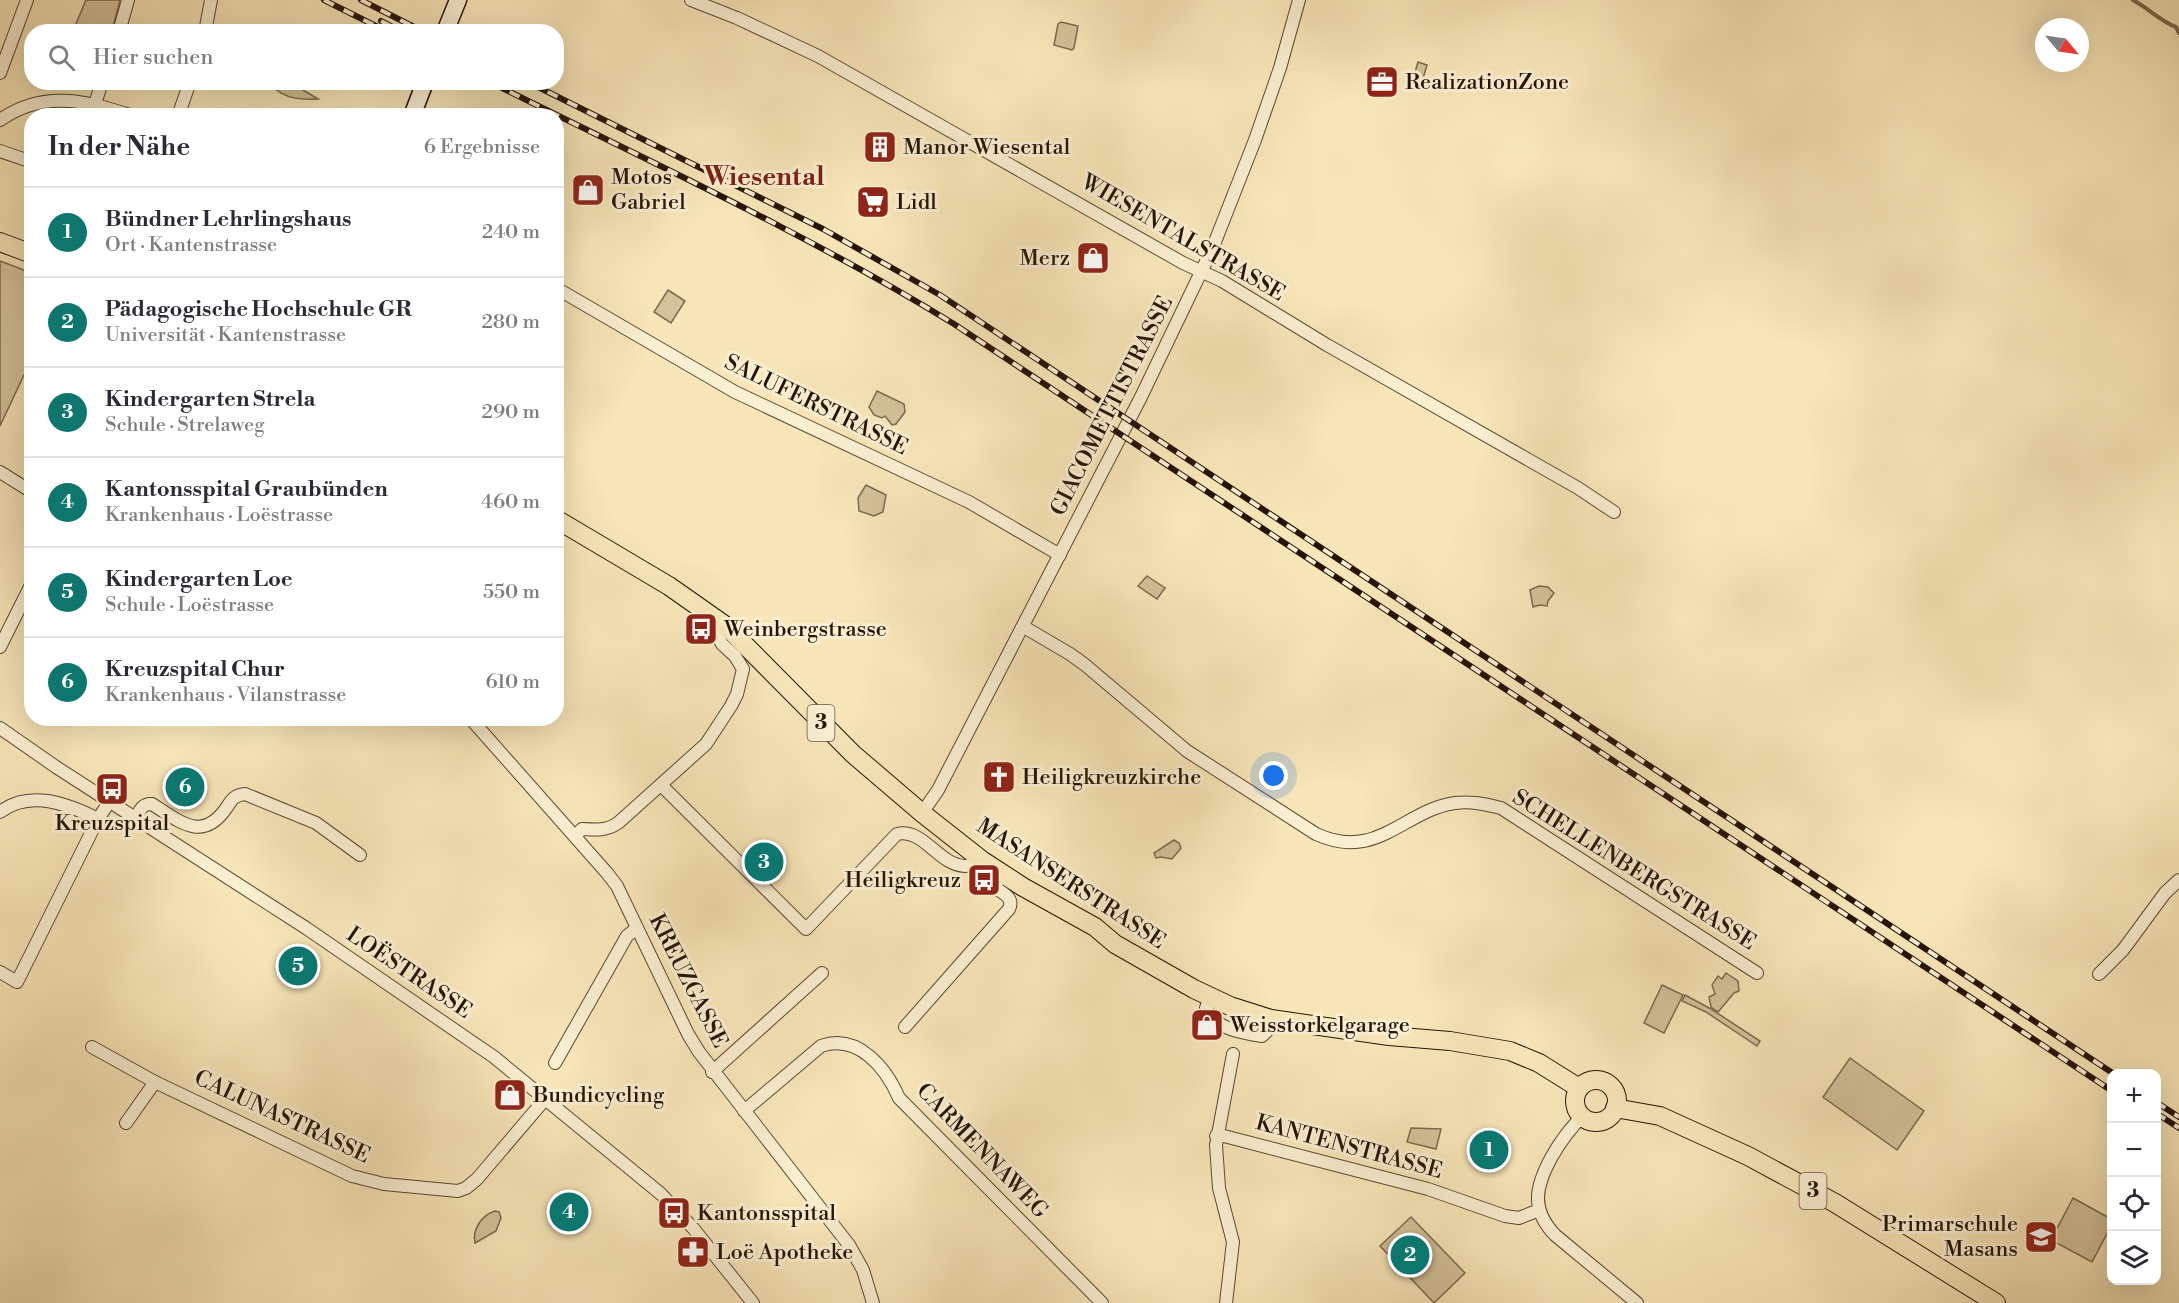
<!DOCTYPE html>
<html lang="de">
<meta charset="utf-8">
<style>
:root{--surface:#fff;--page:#f7f7f7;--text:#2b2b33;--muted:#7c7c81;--line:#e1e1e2;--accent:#0f766e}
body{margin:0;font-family:"Libre Bodoni",serif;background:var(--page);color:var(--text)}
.controls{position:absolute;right:18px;bottom:18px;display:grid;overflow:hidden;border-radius:12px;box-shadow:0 6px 24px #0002}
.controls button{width:54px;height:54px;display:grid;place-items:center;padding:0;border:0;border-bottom:2px solid var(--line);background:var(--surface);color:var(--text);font:30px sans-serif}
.compass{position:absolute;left:2035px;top:18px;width:54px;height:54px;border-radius:50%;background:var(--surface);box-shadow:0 6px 24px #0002;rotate:119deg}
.you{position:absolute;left:1274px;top:776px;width:21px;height:21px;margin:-15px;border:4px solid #fff;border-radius:50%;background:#1a73e8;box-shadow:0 0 0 9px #1a73e833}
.badge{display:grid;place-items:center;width:39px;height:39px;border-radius:50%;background:var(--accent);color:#fff;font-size:20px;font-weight:700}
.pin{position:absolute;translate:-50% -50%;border:3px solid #fff;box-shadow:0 2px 6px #0006}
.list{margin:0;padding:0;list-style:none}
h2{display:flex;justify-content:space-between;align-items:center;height:78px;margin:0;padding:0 24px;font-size:26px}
h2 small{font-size:20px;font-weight:400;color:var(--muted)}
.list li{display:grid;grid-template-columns:39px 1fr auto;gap:18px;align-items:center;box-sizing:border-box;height:90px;padding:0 24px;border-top:2px solid var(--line)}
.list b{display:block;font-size:22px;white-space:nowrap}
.list p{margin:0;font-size:20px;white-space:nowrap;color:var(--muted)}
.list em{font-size:20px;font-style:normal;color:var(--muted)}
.icon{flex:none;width:33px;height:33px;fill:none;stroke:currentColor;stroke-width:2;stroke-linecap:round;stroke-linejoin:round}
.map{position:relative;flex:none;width:2179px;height:1303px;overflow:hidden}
.search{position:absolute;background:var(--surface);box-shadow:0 6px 24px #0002;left:24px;top:24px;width:540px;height:66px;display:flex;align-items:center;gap:15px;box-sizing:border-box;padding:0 21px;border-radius:24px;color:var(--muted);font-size:22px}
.panel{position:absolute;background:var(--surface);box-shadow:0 6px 24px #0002;left:24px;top:108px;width:540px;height:618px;border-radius:24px}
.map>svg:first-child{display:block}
.green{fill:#d4c29a;stroke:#7c6a50;stroke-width:1.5}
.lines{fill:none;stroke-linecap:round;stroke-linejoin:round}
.stream{stroke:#78664c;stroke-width:4}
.street-casing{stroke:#594832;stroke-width:14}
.secondary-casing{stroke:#241306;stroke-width:19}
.primary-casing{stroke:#241306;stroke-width:20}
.street{stroke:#faefd1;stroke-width:12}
.secondary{stroke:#faefd1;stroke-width:16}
.primary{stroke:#f8e6b8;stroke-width:18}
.rail-casing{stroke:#241306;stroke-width:6}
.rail{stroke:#faefd1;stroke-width:4;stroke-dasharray:11;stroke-linecap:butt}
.labels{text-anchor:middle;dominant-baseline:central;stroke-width:6;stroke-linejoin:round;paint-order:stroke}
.shield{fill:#faefd1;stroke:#645543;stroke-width:1.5}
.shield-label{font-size:21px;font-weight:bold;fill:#241306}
.poi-label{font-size:22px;fill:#241306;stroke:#faefd1;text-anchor:start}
.street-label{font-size:22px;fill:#241306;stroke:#faefd1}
.quarter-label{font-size:26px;font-weight:bold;fill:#7a1f14;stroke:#faefd1}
</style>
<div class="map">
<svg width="2179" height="1303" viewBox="0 0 2179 1303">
<rect width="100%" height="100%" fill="#f8e6b8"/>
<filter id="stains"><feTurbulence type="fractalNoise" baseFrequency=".00333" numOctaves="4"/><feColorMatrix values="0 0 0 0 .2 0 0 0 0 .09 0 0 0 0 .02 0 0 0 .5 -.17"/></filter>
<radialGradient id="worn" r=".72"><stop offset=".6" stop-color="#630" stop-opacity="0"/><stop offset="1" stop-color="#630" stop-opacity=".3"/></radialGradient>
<g class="green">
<path d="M86 0H120L112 31H73Z"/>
<path d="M1061 22 1078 26 1074 48 1072 50 1054 45 1058 24Z"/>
<path d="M1418 62 1427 65 1420 89 1411 86Z"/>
<path d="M281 86 298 87 318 99C302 100 285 99 273 87Z"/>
<path d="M0 261 32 273 31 360 0 426Z"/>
<path d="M668 290 685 301 671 323 654 312Z"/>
<path d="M877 391 904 404 905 412 896 424 892 425 885 416 882 418 874 415 869 407Z"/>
<path d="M866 485 886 495 883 512 874 516 859 511 858 498Z"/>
<path d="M1147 576 1165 588 1157 599 1138 586Z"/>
<path d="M1539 586 1548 587 1554 593 1548 601 1547 606 1540 605 1533 607 1530 590Z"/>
<path d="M1174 840 1179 843 1181 848 1172 859 1161 857 1156 858 1154 853Z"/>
<path d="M1726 973 1738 981 1739 991 1734 993 1718 1012 1711 1007 1709 997 1715 994 1712 985 1718 976 1722 979Z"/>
<path d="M1662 985 1683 995 1664 1033 1644 1023Z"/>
<path d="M1685 995 1711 1009 1760 1041 1757 1046 1706 1012 1682 1001Z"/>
<path d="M1850 1058 1924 1111 1897 1150 1823 1097Z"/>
<path d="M1411 1128 1441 1129 1436 1149 1407 1142Z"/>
<path d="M2073 1198 2111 1219V1226L2092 1262 2051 1240Z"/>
<path d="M495 1211 499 1212 501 1218 496 1231 475 1243C472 1229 482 1215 495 1211Z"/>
<path d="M1411 1217 1465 1273 1434 1303 1380 1246Z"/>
</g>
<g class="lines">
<path class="stream" d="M2133 0C2148 8 2160 21 2176 27L2179 33"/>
<defs>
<g id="street">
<path d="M691 0 737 18 818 56 1183 263 1222 281 1327 345 1578 488 1614 512"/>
<path d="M119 32 128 0"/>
<path d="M205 32 211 0"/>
<path d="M0 73 27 0"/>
<path d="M95 104 102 82"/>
<path d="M178 116 190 82"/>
<path d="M0 120C44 89 86 101 133 116"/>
<path d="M0 151 32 162"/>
<path d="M556 288 735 392 969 502 1060 555"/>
<path d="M0 472 32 492"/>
<path d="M1024 627 1070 654 1084 664 1187 751 1316 834C1377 862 1404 810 1455 803 1471 801 1485 804 1501 808L1757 973"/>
<path d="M0 647 32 583"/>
<path d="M470 718 607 873 617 886 688 1034 699 1052 849 1245 863 1270 873 1303"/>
<path d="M0 728 56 767 306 928 494 1057 661 1194 693 1228 753 1303"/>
<path d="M661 785 806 929 897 834C924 828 938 865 965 866 970 866 978 862 983 861"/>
<path d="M0 812C30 789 68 804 98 819L110 801"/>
<path d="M922 813 938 790 1141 397 1213 247 1255 140 1280 68 1299 0"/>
<path d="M136 817C140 810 143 803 152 804 180 822 203 843 227 807 232 799 235 795 245 794L316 823 360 855"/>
<path d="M575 836 582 829C596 830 606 831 618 823L706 744 731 706 737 694 743 669 735 656 722 644 718 637 726 626"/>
<path d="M0 972 17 982 98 819"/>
<path d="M2099 974 2123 950 2165 893 2179 880"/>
<path d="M1210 997 1206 1008C1215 1029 1241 1033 1262 1036L1268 1030 1271 1019"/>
<path d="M905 1027 1009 909C1014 899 1005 894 997 889L996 870"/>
<path d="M92 1047 155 1082"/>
<path d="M555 1063 627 936 637 928"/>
<path d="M712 1072 822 973"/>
<path d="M744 1111 821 1046C858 1033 886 1068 899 1098L1102 1303"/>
<path d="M1583 1116C1570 1128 1560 1142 1551 1158 1536 1186 1530 1209 1555 1235L1637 1303"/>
<path d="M126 1123 155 1082 352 1176 384 1184 458 1191 466 1188 477 1179 546 1098"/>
<path d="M1216 1136H1224L1428 1189 1505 1216 1519 1218 1539 1210"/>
<path d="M1226 1303 1233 1242 1219 1188 1216 1145 1233 1054"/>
</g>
<g id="secondary">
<path d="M445 32 458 0"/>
<path d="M412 116 425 82"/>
</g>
<g id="primary">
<path d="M0 242 32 254"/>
<path d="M556 519 669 586 726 626 853 754 922 813 983 861 1023 887 1095 927 1115 944 1194 989 1230 1006 1271 1019 1389 1036 1450 1041 1510 1051 1539 1063 1579 1088"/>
<circle cx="1596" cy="1101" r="21"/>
<path d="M1615 1108 1660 1116 1748 1156 1835 1203 1996 1303"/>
</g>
</defs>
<use href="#street" class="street-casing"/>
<use href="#secondary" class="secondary-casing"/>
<use href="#primary" class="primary-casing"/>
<use href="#street" class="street"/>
<use href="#secondary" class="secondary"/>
<use href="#primary" class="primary"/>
<defs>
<g id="rail">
<path d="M324 0 388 32"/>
<path d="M361 0 424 32"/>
<path d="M381 21 402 32"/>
<path d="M490 82C646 160 806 233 954 324L2112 1091"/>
<path d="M528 82 823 229 940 295 2114 1074"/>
<path d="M2156 1102 2179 1117"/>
<path d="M2156 1113 2179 1128"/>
</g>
</defs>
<use href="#rail" class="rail-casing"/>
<use href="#rail" class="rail"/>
</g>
<defs>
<symbol id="office-square" viewBox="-11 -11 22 22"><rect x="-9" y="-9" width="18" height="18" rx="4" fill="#8f2418" stroke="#faefd1"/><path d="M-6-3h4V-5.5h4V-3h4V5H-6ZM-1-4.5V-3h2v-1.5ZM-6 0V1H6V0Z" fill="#fff"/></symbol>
<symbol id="building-square" viewBox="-11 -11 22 22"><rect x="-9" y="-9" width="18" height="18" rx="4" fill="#8f2418" stroke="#faefd1"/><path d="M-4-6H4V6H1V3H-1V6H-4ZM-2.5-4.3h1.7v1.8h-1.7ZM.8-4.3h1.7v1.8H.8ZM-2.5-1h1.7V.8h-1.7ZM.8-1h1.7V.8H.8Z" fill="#fff"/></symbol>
<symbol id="shop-square" viewBox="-11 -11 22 22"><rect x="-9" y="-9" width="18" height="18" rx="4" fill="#8f2418" stroke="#faefd1"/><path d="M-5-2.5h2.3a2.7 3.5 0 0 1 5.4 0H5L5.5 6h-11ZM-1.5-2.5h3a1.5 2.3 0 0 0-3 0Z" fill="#fff"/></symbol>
<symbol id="supermarket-square" viewBox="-11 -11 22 22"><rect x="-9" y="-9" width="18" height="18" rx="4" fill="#8f2418" stroke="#faefd1"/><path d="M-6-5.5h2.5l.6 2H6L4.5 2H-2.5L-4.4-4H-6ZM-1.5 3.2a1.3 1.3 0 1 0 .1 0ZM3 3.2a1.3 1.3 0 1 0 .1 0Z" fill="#fff"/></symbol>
<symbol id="bus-square" viewBox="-11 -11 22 22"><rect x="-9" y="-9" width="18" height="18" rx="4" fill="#8f2418" stroke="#faefd1"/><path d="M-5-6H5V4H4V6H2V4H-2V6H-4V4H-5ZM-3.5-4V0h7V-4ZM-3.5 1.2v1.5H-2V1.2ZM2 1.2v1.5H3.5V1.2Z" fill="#fff"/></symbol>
<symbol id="church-square" viewBox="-11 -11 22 22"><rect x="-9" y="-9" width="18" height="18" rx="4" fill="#8f2418" stroke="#faefd1"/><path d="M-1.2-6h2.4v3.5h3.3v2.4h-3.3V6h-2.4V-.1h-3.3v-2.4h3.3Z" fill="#fff"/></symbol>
<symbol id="school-square" viewBox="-11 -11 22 22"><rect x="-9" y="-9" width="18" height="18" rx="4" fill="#8f2418" stroke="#faefd1"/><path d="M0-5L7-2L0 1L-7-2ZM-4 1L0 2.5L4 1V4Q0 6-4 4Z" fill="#fff"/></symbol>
<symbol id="pharmacy-square" viewBox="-11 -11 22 22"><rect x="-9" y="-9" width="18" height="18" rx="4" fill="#8f2418" stroke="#faefd1"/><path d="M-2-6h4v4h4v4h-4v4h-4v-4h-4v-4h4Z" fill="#fff"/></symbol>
</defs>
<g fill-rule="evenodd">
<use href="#office-square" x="1363" y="63" width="38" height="38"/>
<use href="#building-square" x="861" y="128" width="38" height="38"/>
<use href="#shop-square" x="569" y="171" width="38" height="38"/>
<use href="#supermarket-square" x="854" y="183" width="38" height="38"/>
<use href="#shop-square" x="1074" y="239" width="38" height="38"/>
<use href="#bus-square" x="682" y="610" width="38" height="38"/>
<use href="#church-square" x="980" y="758" width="38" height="38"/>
<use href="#bus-square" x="93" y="770" width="38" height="38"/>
<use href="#bus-square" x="965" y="861" width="38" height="38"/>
<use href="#shop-square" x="1188" y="1006" width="38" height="38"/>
<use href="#shop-square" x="491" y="1076" width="38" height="38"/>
<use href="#bus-square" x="655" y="1194" width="38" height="38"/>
<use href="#school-square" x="2022" y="1218" width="38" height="38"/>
<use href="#pharmacy-square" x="674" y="1233" width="38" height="38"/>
</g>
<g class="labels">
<g class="shield">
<rect x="807.5" y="705" width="27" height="36" rx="4.5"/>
<rect x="1799.5" y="1173" width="27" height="36" rx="4.5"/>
</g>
<g class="shield-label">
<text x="821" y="723">3</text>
<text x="1813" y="1191">3</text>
</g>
<g class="poi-label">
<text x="1405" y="82">RealizationZone</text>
<text x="903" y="147">Manor Wiesental</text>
<text x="611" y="177">Motos<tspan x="611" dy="25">Gabriel</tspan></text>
<text x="896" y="202">Lidl</text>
<text x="1070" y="258" text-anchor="end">Merz</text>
<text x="724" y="629">Weinbergstrasse</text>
<text x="1022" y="777">Heiligkreuzkirche</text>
<text x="112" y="823" text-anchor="middle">Kreuzspital</text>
<text x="961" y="880" text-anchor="end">Heiligkreuz</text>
<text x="1230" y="1025">Weisstorkelgarage</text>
<text x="533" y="1095">Bundicycling</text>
<text x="697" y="1213">Kantonsspital</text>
<text x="2018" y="1224" text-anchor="end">Primarschule<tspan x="2018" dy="25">Masans</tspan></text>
<text x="716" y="1252">Loë Apotheke</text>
</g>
<g class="street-label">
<text transform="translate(1183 238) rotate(30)">WIESENTALSTRASSE</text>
<text transform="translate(816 405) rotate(26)">SALUFERSTRASSE</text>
<text transform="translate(1112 406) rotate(-63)">GIACOMETTISTRASSE</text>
<text transform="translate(1634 870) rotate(32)">SCHELLENBERGSTRASSE</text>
<text transform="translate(1071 884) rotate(33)">MASANSERSTRASSE</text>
<text transform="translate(409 973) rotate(34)">LOËSTRASSE</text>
<text transform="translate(688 981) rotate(63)">KREUZGASSE</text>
<text transform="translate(282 1117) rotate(25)">CALUNASTRASSE</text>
<text transform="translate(1349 1147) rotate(15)">KANTENSTRASSE</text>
<text transform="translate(982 1151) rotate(46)">CARMENNAWEG</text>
</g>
<g class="quarter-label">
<text x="764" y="177">Wiesental</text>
</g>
</g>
<rect width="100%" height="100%" filter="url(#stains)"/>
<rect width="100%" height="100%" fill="url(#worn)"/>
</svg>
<div class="controls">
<button>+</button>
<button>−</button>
<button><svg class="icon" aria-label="locate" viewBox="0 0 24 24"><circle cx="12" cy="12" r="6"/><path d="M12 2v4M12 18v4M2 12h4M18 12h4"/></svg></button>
<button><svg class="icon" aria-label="layers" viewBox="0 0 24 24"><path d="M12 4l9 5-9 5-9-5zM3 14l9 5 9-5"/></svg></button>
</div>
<svg class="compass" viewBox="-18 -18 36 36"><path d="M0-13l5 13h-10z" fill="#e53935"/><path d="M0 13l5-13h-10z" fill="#7c7c81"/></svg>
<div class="you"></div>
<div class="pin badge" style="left:1489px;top:1150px">1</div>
<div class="pin badge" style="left:1410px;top:1255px">2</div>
<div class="pin badge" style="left:764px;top:862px">3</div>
<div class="pin badge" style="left:569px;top:1212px">4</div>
<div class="pin badge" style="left:298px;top:966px">5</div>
<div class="pin badge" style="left:185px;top:787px">6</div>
<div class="search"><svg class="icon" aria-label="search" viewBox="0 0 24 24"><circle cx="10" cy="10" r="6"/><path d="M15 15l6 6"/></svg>Hier suchen</div>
<section class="panel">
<h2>In der Nähe<small>6 Ergebnisse</small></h2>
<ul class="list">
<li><span class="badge">1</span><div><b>Bündner Lehrlingshaus</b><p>Ort · Kantenstrasse</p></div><em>240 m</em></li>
<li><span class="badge">2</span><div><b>Pädagogische Hochschule GR</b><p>Universität · Kantenstrasse</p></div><em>280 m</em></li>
<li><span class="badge">3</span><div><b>Kindergarten Strela</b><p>Schule · Strelaweg</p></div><em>290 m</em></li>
<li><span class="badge">4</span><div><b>Kantonsspital Graubünden</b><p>Krankenhaus · Loëstrasse</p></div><em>460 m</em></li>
<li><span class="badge">5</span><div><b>Kindergarten Loe</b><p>Schule · Loëstrasse</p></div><em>550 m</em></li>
<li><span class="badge">6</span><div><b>Kreuzspital Chur</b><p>Krankenhaus · Vilanstrasse</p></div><em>610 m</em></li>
</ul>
</section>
</div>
